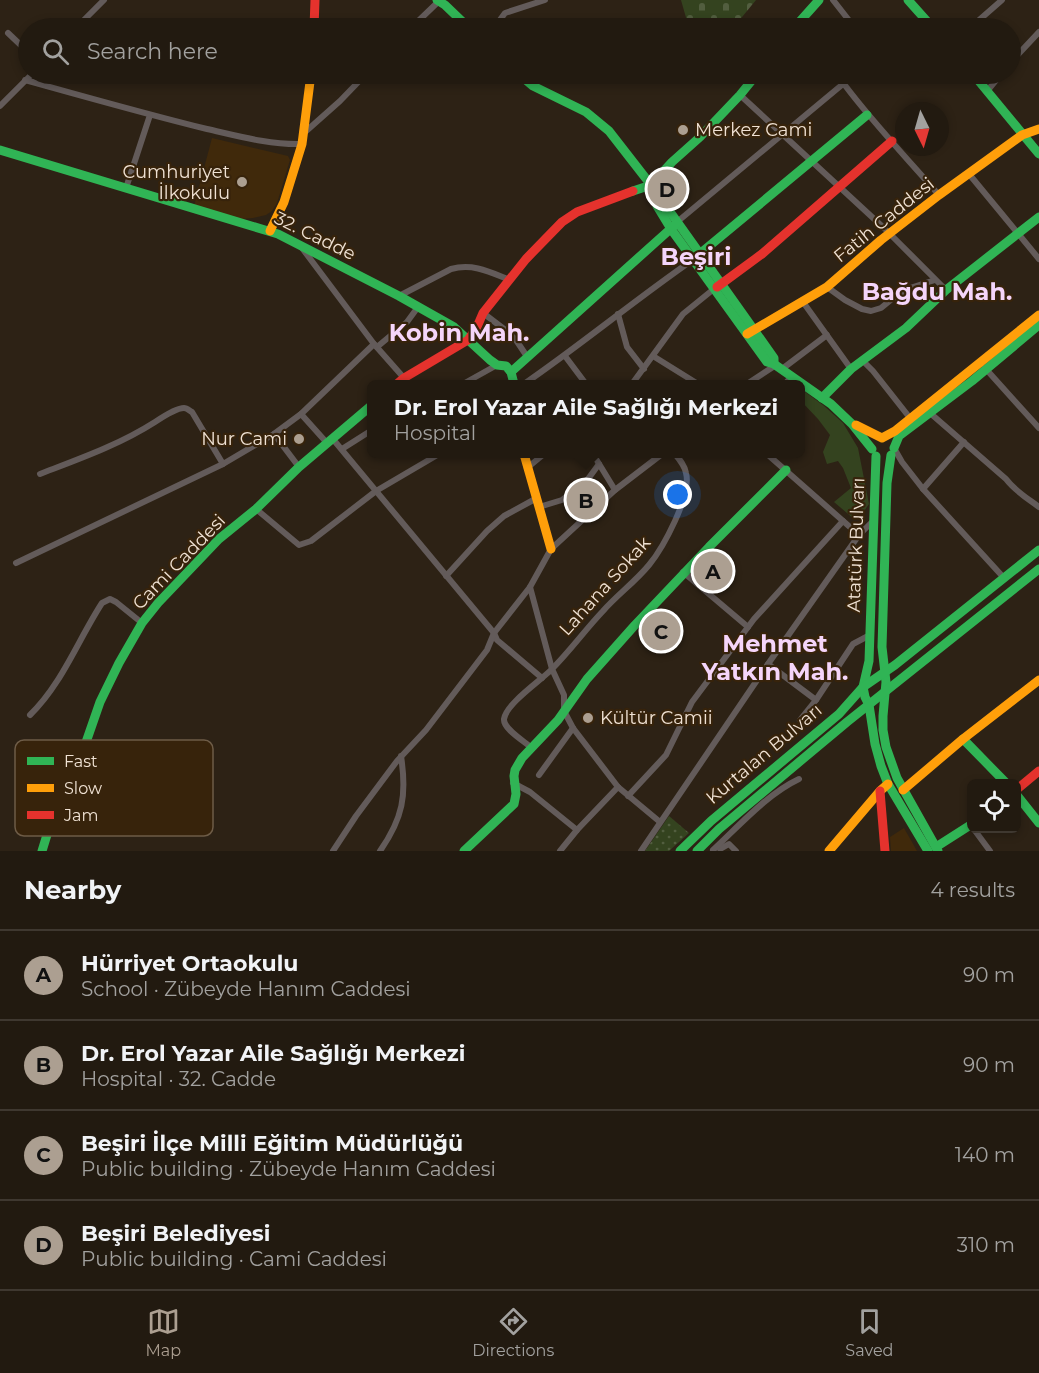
<!DOCTYPE html>
<meta charset="utf-8">
<style>
:root{--surface:#221a10;--page:#2a2319;--text:#f1f3f6;--muted:#a2a19f;--line:#3f3830;--accent:#ac9f91}
body{margin:0;font-family:Montserrat,sans-serif;background:var(--page);color:var(--text)}
.controls{position:absolute;right:18px;bottom:18px;display:grid;overflow:hidden;border-radius:9px;box-shadow:0 3px 9px #0003}
.controls button{width:54px;height:54px;display:grid;place-items:center;padding:0;border:0;border-bottom:2px solid var(--line);background:var(--surface);color:var(--text);font:30px sans-serif}
.compass{position:absolute;left:895px;top:102px;width:54px;height:54px;border-radius:50%;background:var(--surface);box-shadow:0 3px 9px #0003;rotate:175deg}
.you{position:absolute;left:678px;top:495px;width:21px;height:21px;margin:-15px;border:4px solid #fff;border-radius:50%;background:#1a73e8;box-shadow:0 0 0 9px #1a73e833}
.badge{display:grid;place-items:center;width:39px;height:39px;border-radius:50%;background:var(--accent);color:#111;font-size:20px;font-weight:700}
.pin{position:absolute;translate:-50% -50%;border:3px solid #fff;box-shadow:0 2px 6px #0006}
.popup{position:absolute;left:367px;top:380px;width:438px;height:78px;box-sizing:border-box;display:grid;place-content:center;border-radius:9px;background:var(--surface);filter:drop-shadow(0 2px 4px #0005);font-size:20px;white-space:nowrap;color:var(--muted)}
.popup b{font-size:22px;color:var(--text)}
.popup::after{content:'';position:absolute;left:50%;top:100%;margin-left:-12px;border:12px solid transparent;border-top-color:var(--surface)}
.list{margin:0;padding:0;list-style:none}
h2{display:flex;justify-content:space-between;align-items:center;height:78px;margin:0;padding:0 24px;font-size:26px}
h2 small{font-size:20px;font-weight:400;color:var(--muted)}
.list li{display:grid;grid-template-columns:39px 1fr auto;gap:18px;align-items:center;box-sizing:border-box;height:90px;padding:0 24px;border-top:2px solid var(--line)}
.list b{display:block;font-size:22px;white-space:nowrap}
.list p{margin:0;font-size:20px;white-space:nowrap;color:var(--muted)}
.list em{font-size:20px;font-style:normal;color:var(--muted)}
.icon{flex:none;width:33px;height:33px;fill:none;stroke:currentColor;stroke-width:2;stroke-linecap:round;stroke-linejoin:round}
.map{position:relative;flex:none;width:1039px;height:851px;overflow:hidden}
.search{position:absolute;background:var(--surface);box-shadow:0 3px 9px #0003;left:18px;right:18px;top:18px;height:66px;display:flex;align-items:center;gap:15px;box-sizing:border-box;padding:0 21px;border-radius:33px;color:var(--muted);font-size:22px}
.sheet{height:438px;background:var(--surface)}
nav{display:flex;justify-content:space-around;align-items:center;box-sizing:border-box;height:84px;border-top:2px solid var(--line);background:var(--surface);font-size:16px;color:var(--muted)}
nav a{display:grid;justify-items:center;gap:3px}
nav .on{color:var(--accent)}
.map>svg:first-child{display:block}
.built{fill:#40290b}
.grass{fill:#34431f}
.cemetery{fill:url(#cemetery-stones)}
.park{fill:url(#park-dots)}
.lines{fill:none;stroke-linecap:round;stroke-linejoin:round}
.street{stroke:#635b5a;stroke-width:6}
.fast{stroke:#30b455;stroke-width:9}
.slow{stroke:#ff9f0a;stroke-width:9}
.jam{stroke:#e5322d;stroke-width:9}
.poi-dot{fill:#ac9f91;stroke:#37230b;stroke-width:2}
.labels{text-anchor:middle;dominant-baseline:central;stroke-width:4.5;stroke-linejoin:round;paint-order:stroke}
.poi-label{font-size:18px;fill:#f0e2d4;stroke:#37230b;text-anchor:start}
.street-label{font-size:18px;fill:#f0e2d4;stroke:#37230b}
.district-label{font-size:24px;font-weight:bold;fill:#f5d5fa;stroke:#37230b}
.key{fill:#37230b;stroke:#6e5c47;stroke-width:1.5}
.key-label{font-size:16px;fill:#f0e2d4}
</style>
<div class="map">
<svg width="1039" height="851" viewBox="0 0 1039 851">
<defs>
<pattern id="cemetery-stones" width="16" height="16" patternUnits="userSpaceOnUse" patternTransform="scale(1.5)"><rect width="16" height="16" fill="#34431f"/><path d="M2 7V4a2 2 0 0 1 4 0v3zM10 15v-3a2 2 0 0 1 4 0v3z" fill="#525e3f"/></pattern>
<pattern id="park-dots" width="8" height="8" patternUnits="userSpaceOnUse" patternTransform="scale(1.5)"><rect width="8" height="8" fill="#34431f"/><path d="M2 2h.1M6 6h.1" fill="none" stroke="#525e3f" stroke-width="1.8" stroke-linecap="round"/></pattern>
</defs>
<rect width="100%" height="100%" fill="#2d2215"/>
<g class="built">
<path d="M212 138 288 156 290 160 277 203 272 211 266 215 253 218 240 219 194 206Z"/>
<path d="M712 549 735 569 713 592 691 573Z"/>
<path d="M904 828 917 851H891L890 837Z"/>
</g>
<path class="grass" d="M801 389 823 405 843 423 858 448 869 504 862 514 854 519 834 502 851 488 843 468 838 461 827 464 823 452 830 435 818 419 801 401Z"/>
<path class="cemetery" d="M681 0H756L733 28H689Z"/>
<path class="park" d="M669 816 689 833 669 851H645Z"/>
<g class="lines">
<g class="street">
<path d="M833 0 855 28"/>
<path d="M76 28 104 0"/>
<path d="M411 28 439 1"/>
<path d="M494 28 505 13 545 0"/>
<path d="M970 28 1002 0"/>
<path d="M8 33 28 52"/>
<path d="M1010 63 1039 32"/>
<path d="M25 80C86 97 146 114 207 129 238 136 270 145 302 144"/>
<path d="M844 84C873 123 907 158 939 195"/>
<path d="M988 90 1001 74"/>
<path d="M740 95 885 229 946 290"/>
<path d="M0 106 32 74"/>
<path d="M304 133 340 101 366 74"/>
<path d="M969 174 1039 259"/>
<path d="M126 188 150 115"/>
<path d="M677 222 855 74"/>
<path d="M302 248 374 344 404 378"/>
<path d="M827 287 845 300 862 309 871 311 881 308 892 299 910 288 935 280"/>
<path d="M399 296 451 269C473 263 490 272 510 280"/>
<path d="M803 302 851 369"/>
<path d="M483 313 504 329 516 340 528 358"/>
<path d="M618 314 627 347 644 369"/>
<path d="M377 347 407 322 418 307"/>
<path d="M565 356 586 384"/>
<path d="M653 356 698 384"/>
<path d="M863 361 873 371 910 418"/>
<path d="M985 368 1039 428"/>
<path d="M782 369 827 335"/>
<path d="M463 384 497 365"/>
<path d="M524 384C582 344 636 299 694 259"/>
<path d="M632 384 683 314 715 288"/>
<path d="M747 384 776 365"/>
<path d="M785 384 792 376"/>
<path d="M930 413 1006 479C1015 491 1027 498 1039 507"/>
<path d="M301 414 327 443"/>
<path d="M274 434 299 467"/>
<path d="M332 438 494 633 497 640 542 678"/>
<path d="M894 448 902 462 923 489 1004 578"/>
<path d="M342 449 372 430"/>
<path d="M593 454 615 490"/>
<path d="M767 454 859 535"/>
<path d="M527 468 544 454"/>
<path d="M40 474C79 459 119 445 155 422 161 418 176 408 184 408 187 408 190 411 192 412L223 464"/>
<path d="M923 489 964 442"/>
<path d="M539 507 562 500 588 479 599 464"/>
<path d="M256 509 299 545 311 541 376 491 439 454"/>
<path d="M16 563 223 464 274 434 301 414 374 344"/>
<path d="M683 572 748 627"/>
<path d="M446 576 487 531 504 516 537 498"/>
<path d="M530 587 552 669 564 695V711L573 728 618 787 660 822"/>
<path d="M768 664 816 700"/>
<path d="M30 715C62 684 78 640 102 603L110 599 116 602 142 623"/>
<path d="M800 720 816 700 853 644 870 635"/>
<path d="M532 748C524 741 503 729 504 719 506 704 540 681 551 670 570 651 585 630 603 611 617 595 635 582 649 565 663 548 692 495 686 473 685 466 680 460 675 454"/>
<path d="M539 775 573 728"/>
<path d="M513 783 530 792 577 830"/>
<path d="M628 796 666 755 692 702 754 619 843 521"/>
<path d="M973 828 990 851"/>
<path d="M720 849 729 844 736 851"/>
<path d="M713 850C739 826 767 794 799 779"/>
<path d="M333 851 356 816 397 761 426 730 487 650 494 633 530 587 551 549 615 490 662 454"/>
<path d="M380 851C403 818 407 795 401 756"/>
<path d="M560 851 577 830 618 787"/>
<path d="M641 851 768 664 859 535 873 521"/>
</g>
<g class="fast">
<path d="M437 0 445 5 469 28"/>
<path d="M908 0 933 28"/>
<path d="M794 28 819 0"/>
<path d="M519 74 533 86 586 112 609 131 651 185 774 358V364"/>
<path d="M973 74 1039 154"/>
<path d="M0 150 278 234 399 296 454 327 490 360 497 365 506 366 511 372 514 384"/>
<path d="M633 191 651 185 672 162 700 137 740 95 757 74"/>
<path d="M653 193 657 206 671 229 767 362 774 364 831 404 852 424 872 449"/>
<path d="M696 257 867 115"/>
<path d="M511 372 676 224"/>
<path d="M822 398 851 369 906 328 946 290 1039 217"/>
<path d="M894 448 899 436 972 381 1039 325"/>
<path d="M891 455 887 483 882 647 886 682 883 716V730L886 747 897 778 938 851"/>
<path d="M876 456 869 661 863 687 865 697 869 705 875 744 881 766 888 784 928 851"/>
<path d="M963 739 1007 784"/>
<path d="M1016 794 1039 823"/>
<path d="M936 847 972 824"/>
<path d="M42 851 54 812 84 748 100 702 119 663 142 623 158 603 219 539 256 509 299 467 372 405"/>
<path d="M464 851 514 804 516 794 514 776 515 770 522 758 558 720 587 679 635 625 709 547 786 470"/>
<path d="M680 851 711 821 839 714 863 687 895 665 1039 550"/>
<path d="M697 851 719 829 847 722 1039 569"/>
</g>
<g class="slow">
<path d="M270 231 284 202 302 144 311 74"/>
<path d="M747 334 827 287 881 240 939 195 1022 135 1039 129"/>
<path d="M856 425 882 438 895 431 1039 315"/>
<path d="M524 454 551 549"/>
<path d="M903 790 963 739 1039 680"/>
<path d="M829 851 880 791 888 784"/>
</g>
<g class="jam">
<path d="M314 28 315 0"/>
<path d="M717 287 762 254 892 141"/>
<path d="M397 384 404 378 468 340 477 327 483 313 526 259 562 222 577 212 633 191"/>
<path d="M1016 790 1039 771"/>
<path d="M880 791 885 851"/>
</g>
</g>
<g class="poi-dot">
<circle cx="683" cy="130" r="6"/>
<circle cx="242" cy="182" r="6"/>
<circle cx="299" cy="439" r="6"/>
<circle cx="588" cy="718" r="6"/>
</g>
<g class="labels">
<g class="poi-label">
<text x="695" y="130">Merkez Cami</text>
<text x="230" y="172" text-anchor="end">Cumhuriyet<tspan x="230" dy="21">İlkokulu</tspan></text>
<text x="287" y="439" text-anchor="end">Nur Cami</text>
<text x="600" y="718">Kültür Camii</text>
</g>
<g class="street-label">
<text transform="translate(884 220) rotate(-39)">Fatih Caddesi</text>
<text transform="translate(315 236) rotate(26)">32. Cadde</text>
<text transform="translate(856 545) rotate(-88)">Atatürk Bulvarı</text>
<text transform="translate(179 562) rotate(-46)">Cami Caddesi</text>
<text transform="translate(605 586) rotate(-48)">Lahana Sokak</text>
<text transform="translate(764 754) rotate(-40)">Kurtalan Bulvarı</text>
</g>
<g class="district-label">
<text x="696" y="256">Beşiri</text>
<text x="937" y="291">Bağdu Mah.</text>
<text x="459" y="332">Kobin Mah.</text>
<text x="775" y="643">Mehmet<tspan x="775" dy="28">Yatkın Mah.</tspan></text>
</g>
</g>
<rect x="15" y="740" width="198" height="96" rx="9" class="key"/>
<rect x="27" y="757" width="27" height="8" fill="#30b455"/>
<rect x="27" y="784" width="27" height="8" fill="#ff9f0a"/>
<rect x="27" y="811" width="27" height="8" fill="#e5322d"/>
<g class="key-label">
<text x="64" y="767">Fast</text>
<text x="64" y="794">Slow</text>
<text x="64" y="821">Jam</text>
</g>
</svg>
<div class="controls">
<button><svg class="icon" aria-label="locate" viewBox="0 0 24 24"><circle cx="12" cy="12" r="6"/><path d="M12 2v4M12 18v4M2 12h4M18 12h4"/></svg></button>
</div>
<svg class="compass" viewBox="-18 -18 36 36"><path d="M0-13l5 13h-10z" fill="#e53935"/><path d="M0 13l5-13h-10z" fill="#a2a19f"/></svg>
<div class="you"></div>
<div class="pin badge" style="left:713px;top:571px">A</div>
<div class="pin badge" style="left:586px;top:500px">B</div>
<div class="popup"><b>Dr. Erol Yazar Aile Sağlığı Merkezi</b>Hospital</div>
<div class="pin badge" style="left:661px;top:631px">C</div>
<div class="pin badge" style="left:667px;top:189px">D</div>
<div class="search"><svg class="icon" aria-label="search" viewBox="0 0 24 24"><circle cx="10" cy="10" r="6"/><path d="M15 15l6 6"/></svg>Search here</div>
</div>
<section class="sheet">
<h2>Nearby<small>4 results</small></h2>
<ul class="list">
<li><span class="badge">A</span><div><b>Hürriyet Ortaokulu</b><p>School · Zübeyde Hanım Caddesi</p></div><em>90 m</em></li>
<li><span class="badge">B</span><div><b>Dr. Erol Yazar Aile Sağlığı Merkezi</b><p>Hospital · 32. Cadde</p></div><em>90 m</em></li>
<li><span class="badge">C</span><div><b>Beşiri İlçe Milli Eğitim Müdürlüğü</b><p>Public building · Zübeyde Hanım Caddesi</p></div><em>140 m</em></li>
<li><span class="badge">D</span><div><b>Beşiri Belediyesi</b><p>Public building · Cami Caddesi</p></div><em>310 m</em></li>
</ul>
</section>
<nav>
<a class="on"><svg class="icon" aria-label="map" viewBox="0 0 24 24"><path d="M3 6l6-2 6 2 6-2v14l-6 2-6-2-6 2zM9 4v14M15 6v14"/></svg>Map</a>
<a><svg class="icon" aria-label="directions" viewBox="0 0 24 24"><path d="M12 3l9 9-9 9-9-9zM9 14v-3h6M13 9l2 2-2 2"/></svg>Directions</a>
<a><svg class="icon" aria-label="saved" viewBox="0 0 24 24"><path d="M7 4h10v16l-5-4-5 4z"/></svg>Saved</a>
</nav>
